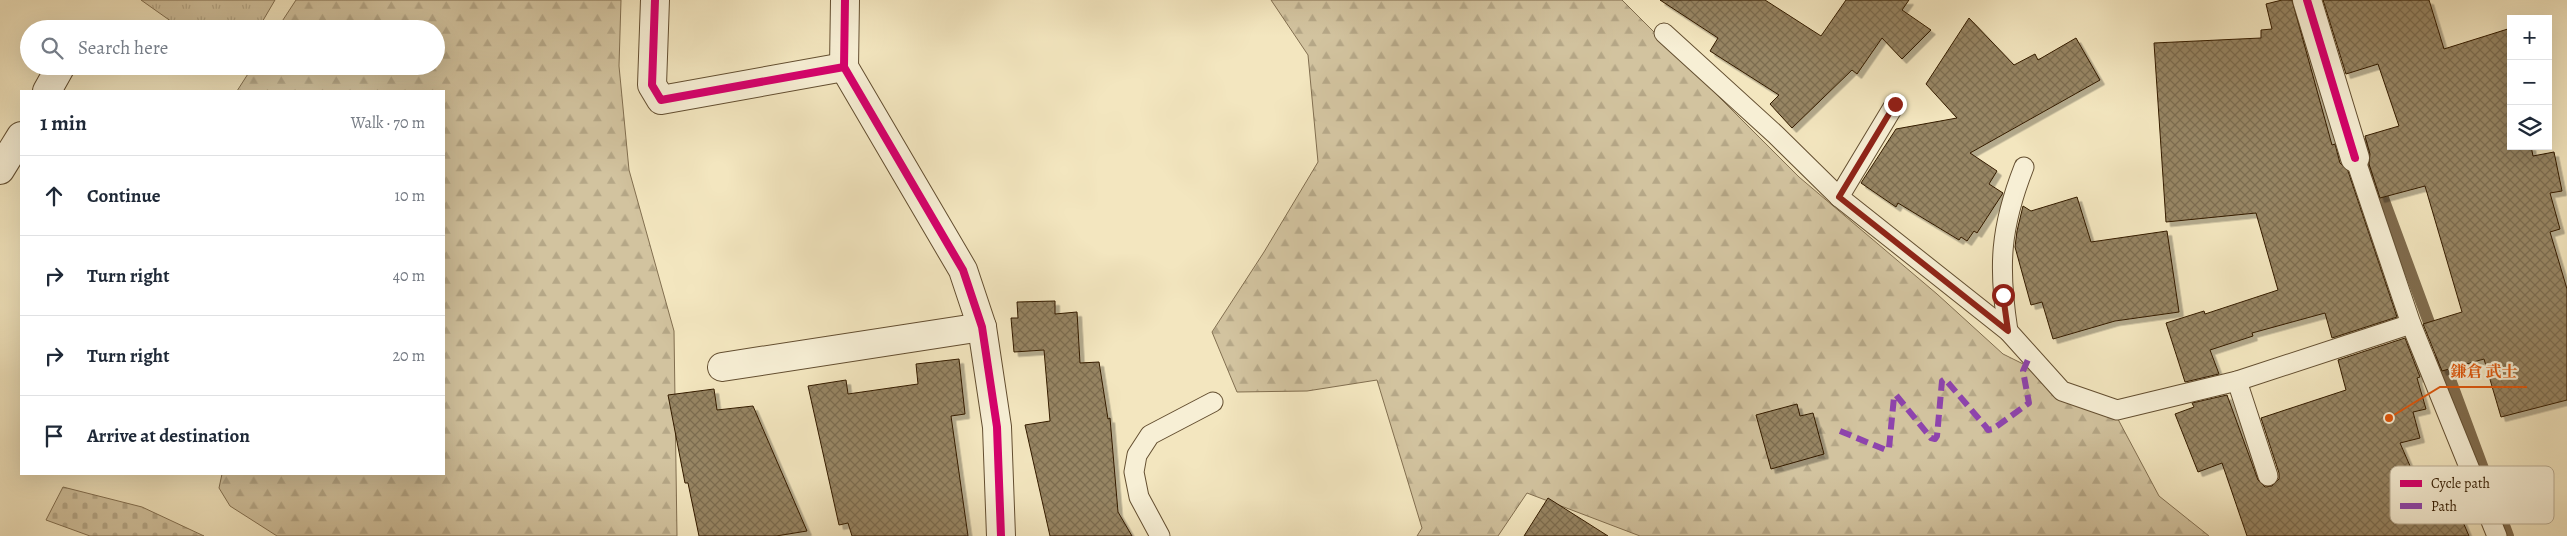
<!DOCTYPE html>
<meta charset="utf-8">
<style>
:root{--surface:#fff;--page:#f2f2f3;--text:#1f2937;--muted:#747a83;--line:#e0e1e3}
body{margin:0;font-family:Alegreya,"Noto Serif JP",serif;background:var(--page);color:var(--text)}
.controls{position:absolute;right:15px;top:15px;display:grid;overflow:hidden;border-radius:0px;box-shadow:0 5px 20px #0002}
.controls button{width:45px;height:45px;display:grid;place-items:center;padding:0;border:0;border-bottom:1px solid var(--line);background:var(--surface);color:var(--text);font:25px sans-serif}
.stop{position:absolute;width:15px;height:15px;margin:-11px;border:4px solid #8f2418;border-radius:50%;background:#fff}
.stop.end{background:#8f2418;border-color:#fff;box-shadow:0 1px 5px #0008}
.list{margin:0;padding:0;list-style:none}
h2{display:flex;justify-content:space-between;align-items:center;height:65px;margin:0;padding:0 20px;font-size:21px}
h2 small{font-size:16px;font-weight:400;color:var(--muted)}
.list li{display:grid;grid-template-columns:32px 1fr auto;gap:15px;align-items:center;box-sizing:border-box;height:80px;padding:0 20px;border-top:1px solid var(--line)}
.list b{display:block;font-size:19px;white-space:nowrap}
.list em{font-size:16px;font-style:normal;color:var(--muted)}
.icon{flex:none;width:28px;height:28px;fill:none;stroke:currentColor;stroke-width:2;stroke-linecap:round;stroke-linejoin:round}
.map{position:relative;flex:none;width:2567px;height:536px;overflow:hidden}
.search{position:absolute;background:var(--surface);box-shadow:0 5px 20px #0002;left:20px;top:20px;width:425px;height:55px;display:flex;align-items:center;gap:12px;box-sizing:border-box;padding:0 18px;border-radius:28px;color:var(--muted);font-size:19px}
.panel{position:absolute;background:var(--surface);box-shadow:0 5px 20px #0002;left:20px;top:90px;width:425px;height:385px;border-radius:0px}
.map>svg:first-child{display:block}
.forest{fill:url(#forest-firs);stroke:#826f50}
.cemetery{fill:url(#cemetery-stones);stroke:#826f50}
.park{fill:url(#park-tufts);stroke:#826f50}
.lines{fill:none;stroke-linecap:round;stroke-linejoin:round}
.stream{stroke:#7f6b4c;stroke-width:12}
.building{fill:url(#building-cross-hatch);stroke:#331b00;filter:url(#shadow)}
.service-casing{stroke:#634e30;stroke-width:21}
.minor-casing{stroke:#634e30;stroke-width:30}
.service{stroke:#f7efd5;stroke-width:19}
.minor{stroke:#f7efd5;stroke-width:28}
.quiet{stroke:#8e44ad;stroke-width:6;stroke-dasharray:12 6;stroke-linecap:butt}
.cycleway-casing{stroke:#f7efd5;stroke-width:11}
.cycleway{stroke:#d6006c;stroke-width:8}
.route{stroke:#8f2418;stroke-width:6}
.key{fill:#f7efd5;stroke:#bcaf95;stroke-width:1}
.key-label{font-size:14px;fill:#331b00}
.leader{fill:none;stroke:#df560b;stroke-width:2}
.callout-dot{fill:#df560b;stroke:#f7efd5;stroke-width:2}
.callout-label{font-size:16px;text-anchor:middle;font-weight:bold;fill:#df560b;stroke:#f7efd5;stroke-width:4.5;stroke-linejoin:round;paint-order:stroke}
</style>
<div class="map">
<svg width="2567" height="536" viewBox="0 0 2567 536">
<defs>
<pattern id="forest-firs" width="22" height="20" patternUnits="userSpaceOnUse" patternTransform="scale(1.25)"><rect width="22" height="20" fill="#d2c39f"/><path d="M5 1l3.5 6h-7zM16 11l3.5 6h-7z" fill="#b5a787"/></pattern>
<pattern id="cemetery-stones" width="16" height="16" patternUnits="userSpaceOnUse" patternTransform="scale(1.25)"><rect width="16" height="16" fill="#d2c39f"/><path d="M2 7V4a2 2 0 0 1 4 0v3zM10 15v-3a2 2 0 0 1 4 0v3z" fill="#b5a787"/></pattern>
<pattern id="park-tufts" width="24" height="20" patternUnits="userSpaceOnUse" patternTransform="scale(1.25)"><rect width="24" height="20" fill="#d2c39f"/><path d="M3 7l-1-3M5 7V3M7 7l1-3M15 17l-1-3M17 17v-4M19 17l1-3" fill="none" stroke="#b5a787"/></pattern>
<pattern id="building-cross-hatch" width="8" height="8" patternUnits="userSpaceOnUse" patternTransform="scale(1.25)"><rect width="8" height="8" fill="#978563"/><path d="M0 0l8 8M0 8l8-8" fill="none" stroke="#7c6c4f"/></pattern>
<filter id="shadow"><feDropShadow dx="4.5" dy="4.5" stdDeviation="0" flood-color="#0004"/></filter>
</defs>
<rect width="100%" height="100%" fill="#f3e6bf"/>
<filter id="stains"><feTurbulence type="fractalNoise" baseFrequency=".004" numOctaves="4"/><feColorMatrix values="0 0 0 0 .2 0 0 0 0 .09 0 0 0 0 .02 0 0 0 .5 -.17"/></filter>
<radialGradient id="worn" r=".72"><stop offset=".6" stop-color="#630" stop-opacity="0"/><stop offset="1" stop-color="#630" stop-opacity=".3"/></radialGradient>
<g class="forest">
<path d="M296 0H621L619 66 629 170 674 331 677 536H277L230 506 219 488 222 474H444V91H237L253 66H436V29H277Z"/>
<path d="M1271 0H1622L1799 177 1937 294 2003 354 2112 408 2159 496 2209 536H1640L1527 493 1498 536H1417L1422 528 1377 380 1307 391 1237 392 1212 332 1264 252 1318 162 1308 55Z"/>
</g>
<path class="cemetery" d="M63 487 142 507 204 536H90L46 520Z"/>
<path class="park" d="M141 0H275L258 29H182Z"/>
<g class="lines">
<g class="stream">
<path d="M2363 144 2434 336"/>
<path d="M2441 355 2508 536"/>
</g>
</g>
<g class="building">
<path d="M1660 0H1765L1821 36 1846 0H1909L1902 10 1931 30 1902 59 1882 38 1857 74 1852 70 1792 128 1770 104 1779 95 1710 51 1718 38Z"/>
<path d="M2282 0H2292L2332 145 2335 144 2340 163 2348 171 2397 317 2332 338 2325 313 2252 333 2253 336 2210 350 2219 374 2185 382 2166 323 2204 311 2205 314 2278 290 2256 213 2166 222 2154 43 2261 38V30L2272 29 2266 4Z"/>
<path d="M2323 0H2429L2444 49 2511 28V146H2531L2533 156 2554 152 2562 191 2550 193 2560 229 2550 232 2567 289V400L2501 417 2484 359 2442 371 2423 324 2462 312 2425 186 2380 198 2369 164 2370 154 2365 136 2399 126 2378 64 2346 74Z"/>
<path d="M1969 18 2014 65 2035 54 2038 60 2076 38 2100 80 1970 153 1997 171 1989 184 2003 193 1977 233 1974 231 1967 241 1961 237 1959 240 1898 203 1896 207 1861 183 1896 129 1957 118 1926 84Z"/>
<path d="M2077 197 2091 242 2167 231 2179 312 2115 321 2053 339 2042 302 2031 305 2015 247 2017 231 2023 206 2031 211Z"/>
<path d="M1055 301V314L1077 312 1080 363 1099 362 1108 419 1110 418 1118 512 1132 536H1050L1025 425 1050 421 1044 350 1014 352 1011 318H1018L1017 302Z"/>
<path d="M2405 338 2420 377 2417 378 2426 409 2413 412 2420 438 2400 443 2427 505 2451 494 2469 536H2247L2222 463 2198 472 2175 414 2194 407 2192 403 2227 395 2258 480 2265 487 2272 486 2279 479V473L2261 418 2346 390 2338 360Z"/>
<path d="M959 359 965 414 951 416 968 536H852L848 523 839 525 808 386 846 380 848 394 918 384 916 364Z"/>
<path d="M714 389 717 410 753 406 807 531 776 536H699L688 483H685L668 395Z"/>
<path d="M1797 404 1800 416 1813 413 1824 454 1771 469 1756 415Z"/>
<path d="M1548 498 1608 536H1524Z"/>
</g>
<g class="lines">
<defs>
<g id="service">
<path d="M1664 33 1776 135 1839 197 2008 331 2062 391 2117 410 2237 381 2411 324"/>
<path d="M2355 158 2411 324 2497 536"/>
<path d="M1839 197 1895 104"/>
<path d="M2008 331C1998 267 2000 228 2024 167"/>
<path d="M2237 381 2268 476"/>
<path d="M1160 536 1139 497 1134 472 1137 455 1150 435 1213 402"/>
</g>
<g id="minor">
<path d="M655 0 652 85 661 100 844 67"/>
<path d="M845 0 844 67 963 270 982 327 997 427 1001 536"/>
<path d="M2307 0 2355 158"/>
<path d="M47 91 61 66"/>
<path d="M0 170 21 136"/>
<path d="M722 367 982 327"/>
</g>
</defs>
<use href="#service" class="service-casing"/>
<use href="#minor" class="minor-casing"/>
<use href="#service" class="service"/>
<use href="#minor" class="minor"/>
<path class="quiet" d="M1840 431 1886 450 1889 448 1894 397 1896 395 1931 438 1935 439 1937 436 1942 381 1945 379 1986 427 1988 430 1993 429 2029 403 2023 371 2030 355"/>
<defs>
<g id="cycleway">
<path d="M655 0 652 85 661 100 844 67"/>
<path d="M845 0 844 67 963 270 982 327 997 427 1001 536"/>
<path d="M2307 0 2355 158"/>
</g>
</defs>
<use href="#cycleway" class="cycleway-casing"/>
<use href="#cycleway" class="cycleway"/>
</g>
<g class="lines">
<path class="route" d="M1895 104 1839 197 2008 331 2003 295"/>
</g>
<rect x="2390" y="466" width="164" height="58" rx="8" class="key"/>
<rect x="2400" y="480" width="22" height="7" fill="#d6006c"/>
<rect x="2400" y="503" width="22" height="6" fill="#8e44ad"/>
<g class="key-label">
<text x="2431" y="488">Cycle path</text>
<text x="2431" y="511">Path</text>
</g>
<path class="leader" d="M2389 418L2440 387H2527"/>
<circle class="callout-dot" cx="2389" cy="418" r="5"/>
<g class="callout-label">
<text x="2484" y="377">鎌倉 武士</text>
</g>
<rect width="100%" height="100%" filter="url(#stains)"/>
<rect width="100%" height="100%" fill="url(#worn)"/>
</svg>
<div class="controls">
<button>+</button>
<button>−</button>
<button><svg class="icon" aria-label="layers" viewBox="0 0 24 24"><path d="M12 4l9 5-9 5-9-5zM3 14l9 5 9-5"/></svg></button>
</div>
<div class="stop" style="left:2003px;top:295px"></div>
<div class="stop end" style="left:1895px;top:104px"></div>
<div class="search"><svg class="icon" aria-label="search" viewBox="0 0 24 24"><circle cx="10" cy="10" r="6"/><path d="M15 15l6 6"/></svg>Search here</div>
<section class="panel">
<h2>1 min<small>Walk · 70 m</small></h2>
<ul class="list">
<li><svg class="icon" aria-label="ahead" viewBox="0 0 24 24"><path d="M12 20V5M6 11l6-6 6 6"/></svg><div><b>Continue</b></div><em>10 m</em></li>
<li><svg class="icon" aria-label="right" viewBox="0 0 24 24"><path d="M7 20v-9h11M14 6l5 5-5 5"/></svg><div><b>Turn right</b></div><em>40 m</em></li>
<li><svg class="icon" aria-label="right" viewBox="0 0 24 24"><path d="M7 20v-9h11M14 6l5 5-5 5"/></svg><div><b>Turn right</b></div><em>20 m</em></li>
<li><svg class="icon" aria-label="arrive" viewBox="0 0 24 24"><path d="M6 21V4h12l-3 4 3 4H6"/></svg><div><b>Arrive at destination</b></div></li>
</ul>
</section>
</div>
